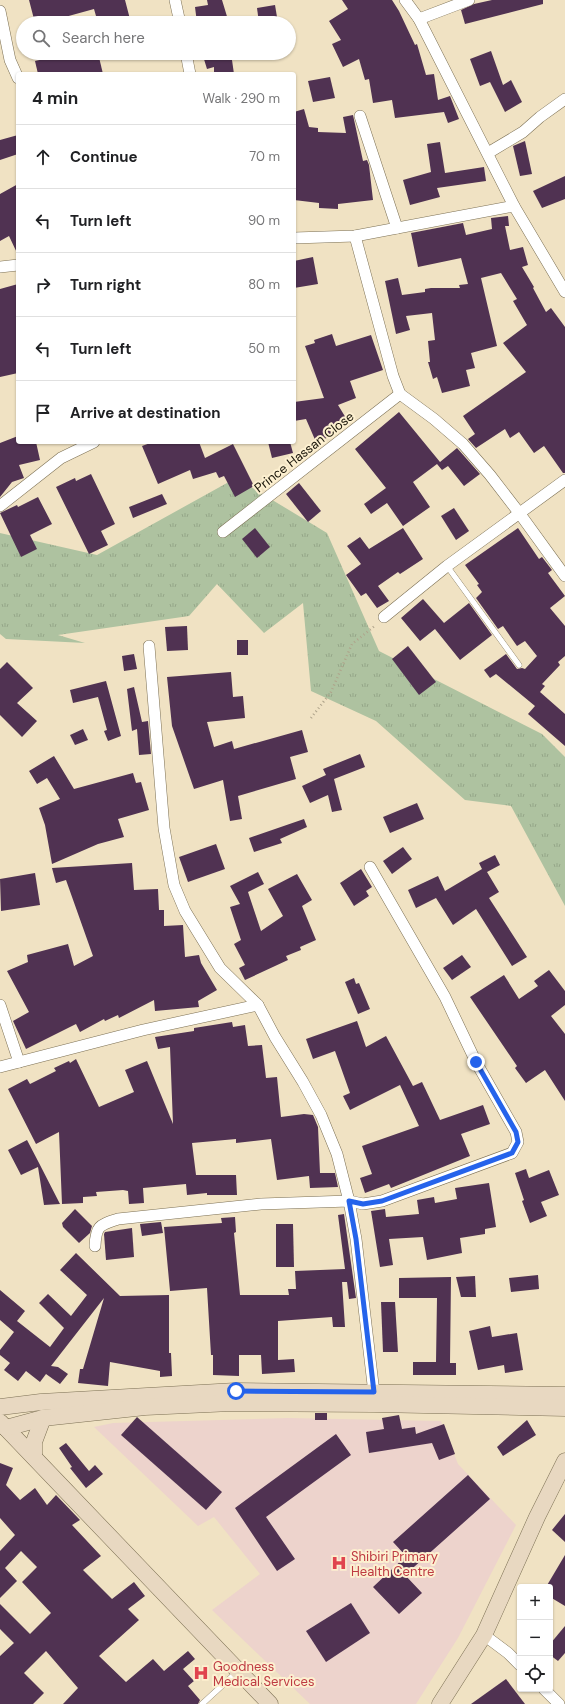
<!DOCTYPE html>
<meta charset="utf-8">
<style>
:root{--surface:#fff;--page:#f2f2f2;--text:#202124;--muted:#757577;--line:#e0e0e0}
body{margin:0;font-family:"DM Sans",sans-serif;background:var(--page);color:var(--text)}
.controls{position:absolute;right:12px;bottom:12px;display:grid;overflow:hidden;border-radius:4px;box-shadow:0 1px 3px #0004}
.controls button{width:36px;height:36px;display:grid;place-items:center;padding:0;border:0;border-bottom:1px solid var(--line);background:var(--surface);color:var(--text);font:20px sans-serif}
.stop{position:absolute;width:12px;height:12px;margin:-9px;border:3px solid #2563eb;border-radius:50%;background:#fff}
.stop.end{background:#2563eb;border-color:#fff;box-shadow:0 1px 4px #0008}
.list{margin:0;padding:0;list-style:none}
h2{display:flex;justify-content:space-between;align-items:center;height:52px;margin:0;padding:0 16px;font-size:17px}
h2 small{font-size:13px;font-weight:400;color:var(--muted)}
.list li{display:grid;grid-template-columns:26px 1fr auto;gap:12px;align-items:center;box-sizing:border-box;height:64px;padding:0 16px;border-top:1px solid var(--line)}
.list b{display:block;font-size:15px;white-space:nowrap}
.list em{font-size:13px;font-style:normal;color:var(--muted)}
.icon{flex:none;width:22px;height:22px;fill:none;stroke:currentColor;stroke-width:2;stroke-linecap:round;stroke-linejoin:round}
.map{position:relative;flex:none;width:565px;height:1704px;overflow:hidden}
.search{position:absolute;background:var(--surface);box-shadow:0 1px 3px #0004;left:16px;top:16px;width:280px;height:44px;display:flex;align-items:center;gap:10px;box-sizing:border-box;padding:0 14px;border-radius:22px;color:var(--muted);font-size:15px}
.panel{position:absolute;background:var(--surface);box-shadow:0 1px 3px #0004;left:16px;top:72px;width:280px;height:372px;border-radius:4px}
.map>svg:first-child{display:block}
.education{fill:#edd3cc}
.grass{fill:url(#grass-tufts)}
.building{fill:#503252}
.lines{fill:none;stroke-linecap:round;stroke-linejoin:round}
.service-casing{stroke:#7c7054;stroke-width:6}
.minor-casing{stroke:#7c7054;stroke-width:12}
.secondary-casing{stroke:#7c7054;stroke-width:17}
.path{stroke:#aea38a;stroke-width:2.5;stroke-dasharray:1 3;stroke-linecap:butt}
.service{stroke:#fff;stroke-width:5.5}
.minor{stroke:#fff;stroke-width:11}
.secondary{stroke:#e8d8c1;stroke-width:16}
.route{stroke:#2563eb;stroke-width:5}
.labels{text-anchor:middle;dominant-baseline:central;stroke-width:4;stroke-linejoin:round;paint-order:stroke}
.street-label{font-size:13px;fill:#191509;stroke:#fdf0d0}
.health-label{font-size:13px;fill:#be3a42;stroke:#fdf0d0;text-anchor:start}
</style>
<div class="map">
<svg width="565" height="1704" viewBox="0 0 565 1704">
<defs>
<pattern id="grass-tufts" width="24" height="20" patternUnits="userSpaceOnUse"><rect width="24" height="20" fill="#aec2a0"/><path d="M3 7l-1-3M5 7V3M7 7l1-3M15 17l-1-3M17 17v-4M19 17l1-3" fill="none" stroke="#95a688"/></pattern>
</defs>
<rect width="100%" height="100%" fill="#f0e2c3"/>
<path class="education" d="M288 1418 441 1421 458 1464 516 1525 458 1638 416 1704H310L212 1610 260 1574 214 1517 198 1526 94 1427 113 1423Z"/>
<path class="grass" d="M236 478 327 533 379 651 542 734 565 757V906L511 806 465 800 376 721 311 691 303 603 264 633 217 584 189 616 58 635 85 643 6 639 0 634V533L97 555Z"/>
<g class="building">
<path d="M29 0H125L131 23H98L94 9 65 17 66 19 50 23H35Z"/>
<path d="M207 0H222L229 23H197L195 7 208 5Z"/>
<path d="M342 0H392L399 11 415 45 417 44 426 75 434 74 438 100 450 96 459 119 448 123 444 112 395 118 392 100 373 103 369 79 365 80 359 59 343 67 332 44 341 40 329 21 348 9Z"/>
<path d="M492 0H543V4L465 24 461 10 474 4Z"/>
<path d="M275 5 278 23H259L257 8Z"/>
<path d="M491 51 503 85 511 80 522 102 505 112 490 82 480 86 470 59Z"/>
<path d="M70 53H98L103 74H38L35 61Z"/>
<path d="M212 53H231L234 74H214V67L207 69 203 56Z"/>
<path d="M330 77 335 98 313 102 308 81Z"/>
<path d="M304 109 309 127 318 128V132L346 133 343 117 353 115 363 161 367 160 369 165 373 200 338 204V209L319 208V203L294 200V112Z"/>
<path d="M18 135V154L0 160V140Z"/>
<path d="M525 141 532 174 520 176 513 146Z"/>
<path d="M440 142 445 173 484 167 486 181 437 188 440 197 410 205 403 180 431 172 427 144Z"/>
<path d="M565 176V199L542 208 533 191Z"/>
<path d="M18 184V255L9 236 0 241V194Z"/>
<path d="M508 216 509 226H505L510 250 523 247 528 265 522 267 534 287 533 288 546 312 551 308 565 327V473H563L544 446 534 453 519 432 510 438 505 429 476 448 468 439 475 434 463 416 526 372 503 343 527 325 513 301 517 299 501 273 481 278 497 346 471 353 475 368 466 370 470 386 442 393 437 377 433 379 428 362H430L428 341 435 340 432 313 406 316 410 330 396 334 385 281 398 278 402 295 425 292V289L431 288H460L459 285 468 284 461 258 418 267 411 233 463 223 466 235 492 229 491 218Z"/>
<path d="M313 257 318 284 294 288V261Z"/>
<path d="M18 284V373L0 377V289Z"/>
<path d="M332 334 336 346 371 335 383 370 350 381 356 398 338 405 349 423 331 434 332 436 316 442 306 419 294 421V402L324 398 305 346 315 343 314 340Z"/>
<path d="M399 412 440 462 457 448 480 474 464 486 448 466 442 470 437 464 413 482 430 507 403 526 387 503 371 514 364 504 386 488 355 449Z"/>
<path d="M18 436V442H36L40 460 19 465 24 478 12 482 0 497V443Z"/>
<path d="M153 442H199L205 458 233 444 254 486 235 497 224 476 219 478 216 472 193 479 190 470 158 484 142 446Z"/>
<path d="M268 442H290L293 453 272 458Z"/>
<path d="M91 474 115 524 101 531 108 545 89 554 56 487 75 478 76 481Z"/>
<path d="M299 483 321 511 308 522 286 494Z"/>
<path d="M162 494 167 504 133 518 129 507Z"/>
<path d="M38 497 52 524 30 535 37 549 21 557 0 513 17 505 18 507Z"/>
<path d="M454 508 469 531 456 540 441 516Z"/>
<path d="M255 528 270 547 257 558 242 539Z"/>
<path d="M403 528 423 559 400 574 398 572 378 586 389 601 377 608 366 593 361 596 346 575 361 564 347 546 360 537 369 549Z"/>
<path d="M518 528 539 559 542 557 552 570 548 573 565 596 550 608 565 626V656L558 662 560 665 542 684 545 686 540 692 565 714V746L528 714 535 706 496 674 490 678 484 670 506 654 517 669 522 668 525 669 537 656 525 641 517 646 503 626 498 629 476 598 482 592 477 585 479 584 465 565Z"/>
<path d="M423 599 444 623 469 603 492 635 460 660 435 629 420 641 401 618Z"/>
<path d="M187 626 188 650 167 651 165 627Z"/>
<rect x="237" y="640" width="11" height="15"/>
<path d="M408 646 436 682 419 695 392 659Z"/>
<path d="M134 654 137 669 124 671 122 656Z"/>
<path d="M7 662 33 688 17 703 37 721 22 737 0 715V669Z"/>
<path d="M231 672 233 697 243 696 245 718 207 722 214 747 232 741 234 749 302 730 308 752 290 757 296 779 238 796 242 819 230 821 223 780 194 789 172 726 167 677Z"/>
<path d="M106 681 121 736 108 741 104 731 107 730 98 697 73 703 70 690Z"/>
<path d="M134 687 142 722 148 721 151 754 139 755 137 729 132 731 127 689Z"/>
<path d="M83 729 88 740 75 745 70 735Z"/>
<path d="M360 754 365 767 334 779 342 810 332 812 328 795 310 803 302 786 326 775 323 769Z"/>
<path d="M54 756 74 789 133 773 136 783 141 782 149 810 118 819 124 837 98 844 52 864 45 825 39 808 60 799 47 778 37 784 29 771Z"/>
<path d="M417 803 424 819 390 833 383 817Z"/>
<path d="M304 819 307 827 280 839 282 843 254 852 249 838Z"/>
<path d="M216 844 225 869 188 882 179 857Z"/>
<path d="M403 847 412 859 392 874 383 861Z"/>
<path d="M495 855 500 865 487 872 499 892 489 898 527 957 512 966 476 909 453 925 436 898 416 908 408 890 438 876 445 891 482 869 479 863Z"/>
<path d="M132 863 134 890 158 889 159 910H164V926L183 925 185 957 199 955 201 963 217 990 198 1001 199 1007 155 1011 154 1000 119 1018 118 1015 105 1021 104 1019 80 1032 76 1024 26 1049 13 1021 29 1012 7 971 28 962 27 955 68 944 74 966 93 956 66 880 56 883 52 868Z"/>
<path d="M361 869 372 887 366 891 369 896 354 906 340 883Z"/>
<path d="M258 872 264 884 248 892 261 931 283 916 268 889 297 874 312 900 302 906 316 940 300 947 301 950 286 956 288 960 245 980 239 968 245 965 234 944 241 940 230 907 240 904 230 886Z"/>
<path d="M35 873 40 905 1 911 0 879Z"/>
<path d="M462 955 471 967 452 980 443 968Z"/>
<path d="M549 970 565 991V1005L551 1016 565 1034V1101L545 1070 526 1083 515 1068 517 1066 470 997 504 975 519 999 538 986 534 981Z"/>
<path d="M354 978 356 984 359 983 370 1009 358 1014 345 982Z"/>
<path d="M357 1021 366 1047 386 1036 413 1086 422 1082 440 1120 483 1105 490 1124 461 1134 470 1156 391 1188 389 1184 365 1193 360 1178 372 1174 362 1146 419 1126 400 1085 350 1110 343 1096 350 1093 335 1051 313 1059 306 1039Z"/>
<path d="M232 1022 233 1027 245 1025 248 1046 262 1045 266 1078 277 1077 281 1117 304 1114 313 1115 318 1127 320 1173H335L338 1187 310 1188 309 1176 277 1180 271 1139 236 1143V1139L192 1143 196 1175H236L237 1195H207V1193L187 1195 186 1184 143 1188 144 1203 129 1204 128 1191 123 1190 96 1192 97 1196 83 1197V1203L62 1204 59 1132 36 1144 8 1089 27 1079 30 1084 56 1071 54 1068 69 1061 70 1063 76 1059 99 1107 134 1092 125 1070 147 1061 173 1124 170 1047 158 1049 155 1037 194 1031V1028Z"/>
<path d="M27 1140 39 1163 60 1204 44 1205 38 1167 21 1175 8 1150Z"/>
<path d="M526 1169 529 1178 549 1170 559 1195 541 1202 547 1216 530 1223 522 1201 524 1200 515 1173Z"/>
<path d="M489 1183 496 1227 485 1229V1234L460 1238 462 1253 427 1260 423 1237 389 1239 393 1265 380 1267 371 1211 385 1209 386 1217 419 1214 417 1200 434 1197 435 1203 457 1199 455 1188Z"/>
<path d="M75 1209 92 1226 90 1233 79 1243 63 1227 62 1223Z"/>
<path d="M344 1214 356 1298 349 1299 347 1282H342L345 1327H333L332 1317 278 1321V1360L294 1359 295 1372 262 1374 261 1355H239V1376L213 1375V1355H211L207 1288 170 1291 164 1227 222 1223 221 1218 235 1217 236 1232 234 1233 240 1295H289L288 1289H296L295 1271 345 1269 338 1215Z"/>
<path d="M161 1222 163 1233 142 1236 140 1224Z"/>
<path d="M276 1224H293L294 1267H276Z"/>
<path d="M132 1228 134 1257 106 1260 104 1234 105 1232Z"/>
<path d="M76 1253 120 1296 169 1295V1353H171L172 1376 160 1377V1371L110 1362 108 1386 78 1383 80 1369H83L104 1298 51 1366 58 1367 68 1374 60 1384 46 1374 40 1382 26 1371 18 1381 4 1370 10 1363 0 1355V1350L14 1332 0 1320V1290L25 1311 17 1321 50 1347 64 1328 39 1303 48 1294 71 1316 87 1295 60 1270Z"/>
<path d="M538 1275 539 1289 511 1292 509 1278Z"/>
<path d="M475 1276 476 1297H461L456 1277Z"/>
<path d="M451 1277 450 1363H456V1375H413V1362H436L437 1298H399V1278Z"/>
<path d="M381 1302H395L398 1352H383Z"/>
<path d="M490 1326 492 1337 517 1333 523 1370 505 1373 504 1365 478 1370 469 1331Z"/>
<rect x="315" y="1413" width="12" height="7"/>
<path d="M399 1415 402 1429 415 1427 416 1434 444 1424 455 1454 439 1460 432 1443 369 1453 366 1432 384 1429 382 1418Z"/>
<path d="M137 1417 222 1492 206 1510 121 1435Z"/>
<path d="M527 1420 536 1435 503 1456 497 1447Z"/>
<path d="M336 1434 351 1455 266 1517 295 1559 277 1571 235 1508Z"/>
<path d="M66 1443 89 1471 95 1465 103 1474 86 1488 70 1468 72 1467 59 1448Z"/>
<path d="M0 1463 13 1468 6 1485 20 1500 35 1488 47 1505 56 1495 80 1520 72 1525 101 1556 83 1570 112 1599 134 1582 145 1596 128 1609 139 1620 99 1656 126 1682 153 1659 164 1671 188 1651 195 1659 183 1669 194 1681 188 1686 200 1700 198 1704H63L78 1688 46 1651 24 1673 44 1693 33 1704H0V1656L14 1643 0 1629V1604L30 1634 51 1613 22 1582 37 1567 21 1551 5 1568 17 1581 0 1598V1551L15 1535 0 1518Z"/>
<path d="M468 1475 490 1499 405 1575 422 1593 399 1614 373 1587 406 1556 393 1542Z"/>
<path d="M565 1514V1542L552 1530Z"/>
<path d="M565 1555V1606L550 1597V1587H546Z"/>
<path d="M351 1603 370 1633 326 1662 306 1631Z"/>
<path d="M565 1626V1653L558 1661 550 1655V1644Z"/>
<path d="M506 1679 525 1704H471Z"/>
</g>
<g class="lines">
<defs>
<g id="service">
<path d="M447 566 519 665"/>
<path d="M202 1704 237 1672"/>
</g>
<g id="minor">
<path d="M175 0 180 23"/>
<path d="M405 0 419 19 514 206 565 292"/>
<path d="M0 11 10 60 18 78"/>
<path d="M419 19 469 0"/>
<path d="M186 53 190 74"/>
<path d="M360 116 397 228"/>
<path d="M488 153 523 132 540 117 565 99"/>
<path d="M355 236 393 376 400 394 434 419 463 444 490 475 520 514 565 576"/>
<path d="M294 238 355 236 514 206"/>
<path d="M0 267 18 265"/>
<path d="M0 506 61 458 94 442"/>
<path d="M223 532 400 394"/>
<path d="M384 617 447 566 565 480"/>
<path d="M149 646 164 828 174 885 185 911 220 968 258 1005 275 1037 303 1082 321 1115 337 1154 349 1201 356 1239 374 1393"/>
<path d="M0 1005 19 1062"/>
<path d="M0 1067 143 1030 258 1005"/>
<path d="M95 1246C96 1225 100 1225 118 1219L261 1204 349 1201 363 1204 382 1201 512 1153 518 1142 516 1132 476 1062 445 997 370 867"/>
<path d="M484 1635 508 1653 520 1665"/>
<path d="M544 1689 559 1704"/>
</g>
<g id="secondary">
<path d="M0 1407 41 1402 236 1391 565 1395"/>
<path d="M0 1422 270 1704"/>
<path d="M6 1428 43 1418 145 1407 231 1403 374 1404 565 1408"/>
<path d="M34 1457V1442L43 1418"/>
<path d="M440 1704 484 1635 537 1517 565 1461"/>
</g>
</defs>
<use href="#service" class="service-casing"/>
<use href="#minor" class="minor-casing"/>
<use href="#secondary" class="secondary-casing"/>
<path class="path" d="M311 718 331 692 352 644 376 625"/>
<use href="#service" class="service"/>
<use href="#minor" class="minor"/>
<use href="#secondary" class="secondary"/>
</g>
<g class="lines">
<path class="route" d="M236 1391 374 1392 356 1239 349 1201 363 1204 382 1201 512 1153 518 1142 516 1132 476 1062"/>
</g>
<defs>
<symbol id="hospital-bare" viewBox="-9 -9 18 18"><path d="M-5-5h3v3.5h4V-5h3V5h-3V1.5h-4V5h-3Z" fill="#e0444e" stroke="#fdf0d0" stroke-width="2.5" paint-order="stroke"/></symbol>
</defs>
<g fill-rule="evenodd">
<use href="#hospital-bare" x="328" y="1552" width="22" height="22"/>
<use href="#hospital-bare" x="190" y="1662" width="22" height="22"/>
</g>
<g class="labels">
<g class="street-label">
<text transform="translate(304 452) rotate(-38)">Prince Hassan Close</text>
</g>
<g class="health-label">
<text x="351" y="1556">Shibiri Primary<tspan x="351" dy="15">Health Centre</tspan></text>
<text x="213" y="1666">Goodness<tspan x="213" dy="15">Medical Services</tspan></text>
</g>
</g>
</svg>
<div class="controls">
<button>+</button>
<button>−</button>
<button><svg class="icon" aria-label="locate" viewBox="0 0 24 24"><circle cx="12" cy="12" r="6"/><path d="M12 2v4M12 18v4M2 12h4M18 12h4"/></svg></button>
</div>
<div class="stop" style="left:236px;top:1391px"></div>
<div class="stop end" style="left:476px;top:1062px"></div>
<div class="search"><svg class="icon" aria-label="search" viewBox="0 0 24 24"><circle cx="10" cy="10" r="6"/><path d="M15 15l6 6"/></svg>Search here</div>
<section class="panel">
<h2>4 min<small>Walk · 290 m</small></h2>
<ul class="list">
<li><svg class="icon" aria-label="ahead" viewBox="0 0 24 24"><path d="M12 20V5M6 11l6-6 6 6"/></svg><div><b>Continue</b></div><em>70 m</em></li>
<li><svg class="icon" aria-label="left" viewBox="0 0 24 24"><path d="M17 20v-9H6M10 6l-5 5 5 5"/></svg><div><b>Turn left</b></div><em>90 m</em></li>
<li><svg class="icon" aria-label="right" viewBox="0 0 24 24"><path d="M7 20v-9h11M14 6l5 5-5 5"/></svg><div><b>Turn right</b></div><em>80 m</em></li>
<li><svg class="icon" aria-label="left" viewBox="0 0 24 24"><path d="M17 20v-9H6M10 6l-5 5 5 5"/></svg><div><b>Turn left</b></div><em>50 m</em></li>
<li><svg class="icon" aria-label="arrive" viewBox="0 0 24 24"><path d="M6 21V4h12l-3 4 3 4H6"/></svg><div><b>Arrive at destination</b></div></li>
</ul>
</section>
</div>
